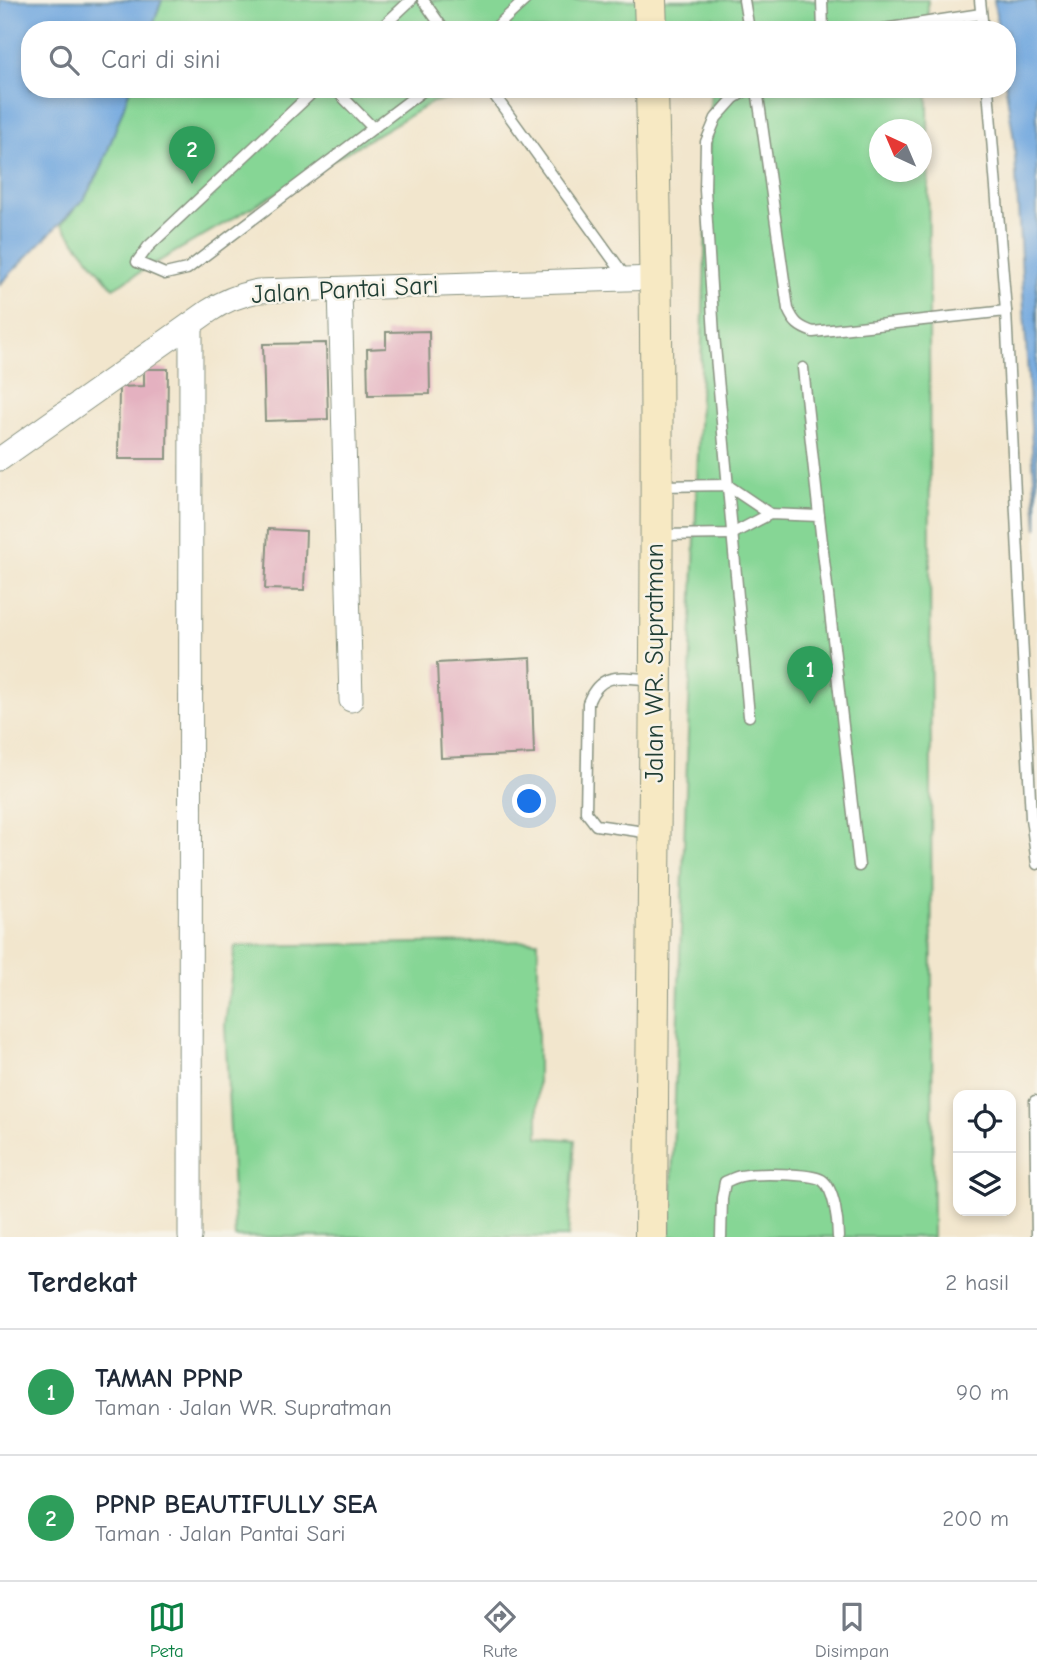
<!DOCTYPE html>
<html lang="id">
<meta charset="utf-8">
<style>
:root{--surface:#fff;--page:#f6f6f7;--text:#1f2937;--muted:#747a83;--line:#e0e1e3;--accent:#0b8043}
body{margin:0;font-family:"Comic Neue",sans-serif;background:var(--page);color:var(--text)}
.controls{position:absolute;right:21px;bottom:21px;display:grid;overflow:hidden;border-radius:14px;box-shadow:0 4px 10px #0003}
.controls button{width:63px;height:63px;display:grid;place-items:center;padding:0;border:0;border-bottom:2px solid var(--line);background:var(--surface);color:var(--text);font:35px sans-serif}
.compass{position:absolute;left:869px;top:119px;width:63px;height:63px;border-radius:50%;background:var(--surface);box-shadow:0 4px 10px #0003;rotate:316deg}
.you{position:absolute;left:530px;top:802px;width:24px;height:24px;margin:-18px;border:5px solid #fff;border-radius:50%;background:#1a73e8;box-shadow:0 0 0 10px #1a73e833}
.badge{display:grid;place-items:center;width:46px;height:46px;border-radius:50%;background:var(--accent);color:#fff;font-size:23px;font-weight:700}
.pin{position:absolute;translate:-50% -58px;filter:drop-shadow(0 2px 4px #0008)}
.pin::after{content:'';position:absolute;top:37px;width:24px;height:21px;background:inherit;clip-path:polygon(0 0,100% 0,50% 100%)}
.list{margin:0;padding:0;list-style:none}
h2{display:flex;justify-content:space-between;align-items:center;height:91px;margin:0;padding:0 28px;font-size:30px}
h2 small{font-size:23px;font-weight:400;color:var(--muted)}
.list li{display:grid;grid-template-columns:46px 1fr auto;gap:21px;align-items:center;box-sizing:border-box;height:126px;padding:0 28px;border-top:2px solid var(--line)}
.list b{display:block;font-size:26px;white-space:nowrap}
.list p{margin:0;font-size:23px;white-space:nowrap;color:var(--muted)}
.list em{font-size:23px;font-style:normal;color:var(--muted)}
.icon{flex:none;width:38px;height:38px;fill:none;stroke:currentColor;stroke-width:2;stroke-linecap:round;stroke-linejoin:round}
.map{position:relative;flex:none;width:1037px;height:1237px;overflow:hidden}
.search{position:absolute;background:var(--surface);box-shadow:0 4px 10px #0003;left:21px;right:21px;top:21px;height:77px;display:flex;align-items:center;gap:18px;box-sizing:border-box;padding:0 24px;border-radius:28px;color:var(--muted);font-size:26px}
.sheet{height:343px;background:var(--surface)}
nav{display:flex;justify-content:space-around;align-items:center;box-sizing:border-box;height:98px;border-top:2px solid var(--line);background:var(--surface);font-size:19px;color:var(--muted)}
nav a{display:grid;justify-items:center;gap:4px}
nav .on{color:var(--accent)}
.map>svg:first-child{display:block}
.green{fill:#86d695;stroke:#528a64;stroke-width:2;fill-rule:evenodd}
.water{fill:#71a7df;stroke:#48728a;stroke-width:2}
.building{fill:#e4b1c0}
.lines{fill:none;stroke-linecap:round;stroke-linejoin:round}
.lane-casing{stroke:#889280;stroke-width:13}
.street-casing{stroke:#889280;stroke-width:25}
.secondary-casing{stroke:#889280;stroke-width:34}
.lane{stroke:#fff;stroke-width:10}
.street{stroke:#fff;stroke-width:23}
.secondary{stroke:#f7e9c3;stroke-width:32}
.labels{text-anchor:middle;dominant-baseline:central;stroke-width:5;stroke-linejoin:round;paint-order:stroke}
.street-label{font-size:26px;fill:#1f3d34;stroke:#f7f3e8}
</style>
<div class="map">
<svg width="1037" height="1237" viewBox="0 0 1037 1237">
<rect width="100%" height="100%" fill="#f7f3e8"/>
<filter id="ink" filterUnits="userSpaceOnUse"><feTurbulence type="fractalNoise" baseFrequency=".0143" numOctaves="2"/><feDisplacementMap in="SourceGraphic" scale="14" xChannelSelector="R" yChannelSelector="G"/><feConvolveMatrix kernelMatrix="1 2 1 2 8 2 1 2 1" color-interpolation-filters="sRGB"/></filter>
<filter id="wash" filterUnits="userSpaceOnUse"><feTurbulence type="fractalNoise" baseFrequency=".00686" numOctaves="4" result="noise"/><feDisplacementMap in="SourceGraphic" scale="28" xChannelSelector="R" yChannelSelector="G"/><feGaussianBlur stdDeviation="1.57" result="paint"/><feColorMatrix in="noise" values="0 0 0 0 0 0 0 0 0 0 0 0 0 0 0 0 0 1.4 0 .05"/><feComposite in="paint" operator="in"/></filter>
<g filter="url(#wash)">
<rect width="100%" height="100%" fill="#f2e6cd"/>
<g class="green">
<path d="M162 0H928V30H713V18L690 30H151Z"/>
<path d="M130 89H500L433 102 113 288 61 224 84 199 101 169Z"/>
<path d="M711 89H928L933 1237H670ZM880 130H922V172H880Z"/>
<path d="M538 941V1137L575 1140 568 1237H235L225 1025 235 946Z"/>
</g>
<g class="water">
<path d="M0 0H162L151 30H30V89H130L101 169 84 199 0 284Z"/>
<path d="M994 0H1037V529L1014 140 1006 89 1007 30H998Z"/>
</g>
<g id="blocks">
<g class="building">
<path d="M429 331 430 394 368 395 367 349 386 348V332Z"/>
<path d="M326 343 328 419 265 421 263 344Z"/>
<path d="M144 369H168L167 459H118L119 387 144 386Z"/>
<path d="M268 529 306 531 304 590 265 589Z"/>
<path d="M531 658 534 754 441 758 437 663Z"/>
</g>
</g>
</g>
<g filter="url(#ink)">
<use href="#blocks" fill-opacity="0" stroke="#889280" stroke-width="2"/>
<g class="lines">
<defs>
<g id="lane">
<path d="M423 0 444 30"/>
<path d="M744 0 749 30"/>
<path d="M822 0 823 30"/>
<path d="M980 0 983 30"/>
<path d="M379 30 411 0"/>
<path d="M493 30 525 0"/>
<path d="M877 30 981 14"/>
<path d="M316 89 148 247 137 262 165 274 187 269 425 89"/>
<path d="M335 89 373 128"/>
<path d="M490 89 627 279"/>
<path d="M748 89 734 98 716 118 706 142 705 190 714 335 749 716"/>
<path d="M757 89 788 309C794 323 799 327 813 332L1006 311"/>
<path d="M988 89 1006 311 1031 818 1037 864"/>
<path d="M803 368 819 516"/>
<path d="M659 486 727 485 770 514"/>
<path d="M658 535 732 534 770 514 819 516 859 866"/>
<path d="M651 833 596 825 586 812 588 703C601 669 624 678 654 680"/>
<path d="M1035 1101 1037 1237"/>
<path d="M721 1237 722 1198 725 1182C730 1180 735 1177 741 1176 755 1173 810 1173 822 1180 835 1189 838 1223 838 1237"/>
</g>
<g id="street">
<path d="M340 289 351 700"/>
<path d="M0 459 209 311C225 300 239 295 258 291L657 278"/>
<path d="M190 1237 191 324"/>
</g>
<g id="secondary">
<path d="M650 0 651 30"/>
<path d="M651 1237C653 854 662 472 652 89"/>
</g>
</defs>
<use href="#lane" class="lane-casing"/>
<use href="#street" class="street-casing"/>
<use href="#secondary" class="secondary-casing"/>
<use href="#lane" class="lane"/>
<use href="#street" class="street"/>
<use href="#secondary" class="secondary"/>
</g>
</g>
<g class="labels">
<g class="street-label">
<text transform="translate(345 290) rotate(-3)">Jalan Pantai Sari</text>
<text transform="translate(655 663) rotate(-90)">Jalan WR. Supratman</text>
</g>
</g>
</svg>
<div class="controls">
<button><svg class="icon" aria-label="locate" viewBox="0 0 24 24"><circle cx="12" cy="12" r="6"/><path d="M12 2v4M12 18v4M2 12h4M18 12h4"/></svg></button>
<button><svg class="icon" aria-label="layers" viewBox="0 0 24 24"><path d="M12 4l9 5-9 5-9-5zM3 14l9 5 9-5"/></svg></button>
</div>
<svg class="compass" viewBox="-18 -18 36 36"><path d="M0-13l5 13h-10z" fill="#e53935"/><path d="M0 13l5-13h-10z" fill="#747a83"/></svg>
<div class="you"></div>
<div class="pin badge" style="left:810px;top:704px;background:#2e9e5b">1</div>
<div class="pin badge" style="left:192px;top:184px;background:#2e9e5b">2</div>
<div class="search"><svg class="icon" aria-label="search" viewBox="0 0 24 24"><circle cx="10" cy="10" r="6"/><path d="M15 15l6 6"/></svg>Cari di sini</div>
</div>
<section class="sheet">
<h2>Terdekat<small>2 hasil</small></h2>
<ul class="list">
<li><span class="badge" style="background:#2e9e5b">1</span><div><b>TAMAN PPNP</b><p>Taman · Jalan WR. Supratman</p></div><em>90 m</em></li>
<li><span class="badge" style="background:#2e9e5b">2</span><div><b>PPNP BEAUTIFULLY SEA</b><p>Taman · Jalan Pantai Sari</p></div><em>200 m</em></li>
</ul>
</section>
<nav>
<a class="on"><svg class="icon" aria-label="map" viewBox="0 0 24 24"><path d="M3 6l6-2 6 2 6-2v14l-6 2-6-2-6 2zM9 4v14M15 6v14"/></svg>Peta</a>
<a><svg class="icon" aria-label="directions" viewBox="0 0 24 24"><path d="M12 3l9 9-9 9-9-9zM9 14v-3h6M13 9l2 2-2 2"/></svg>Rute</a>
<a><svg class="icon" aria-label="saved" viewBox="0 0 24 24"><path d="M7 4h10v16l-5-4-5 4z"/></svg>Disimpan</a>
</nav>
